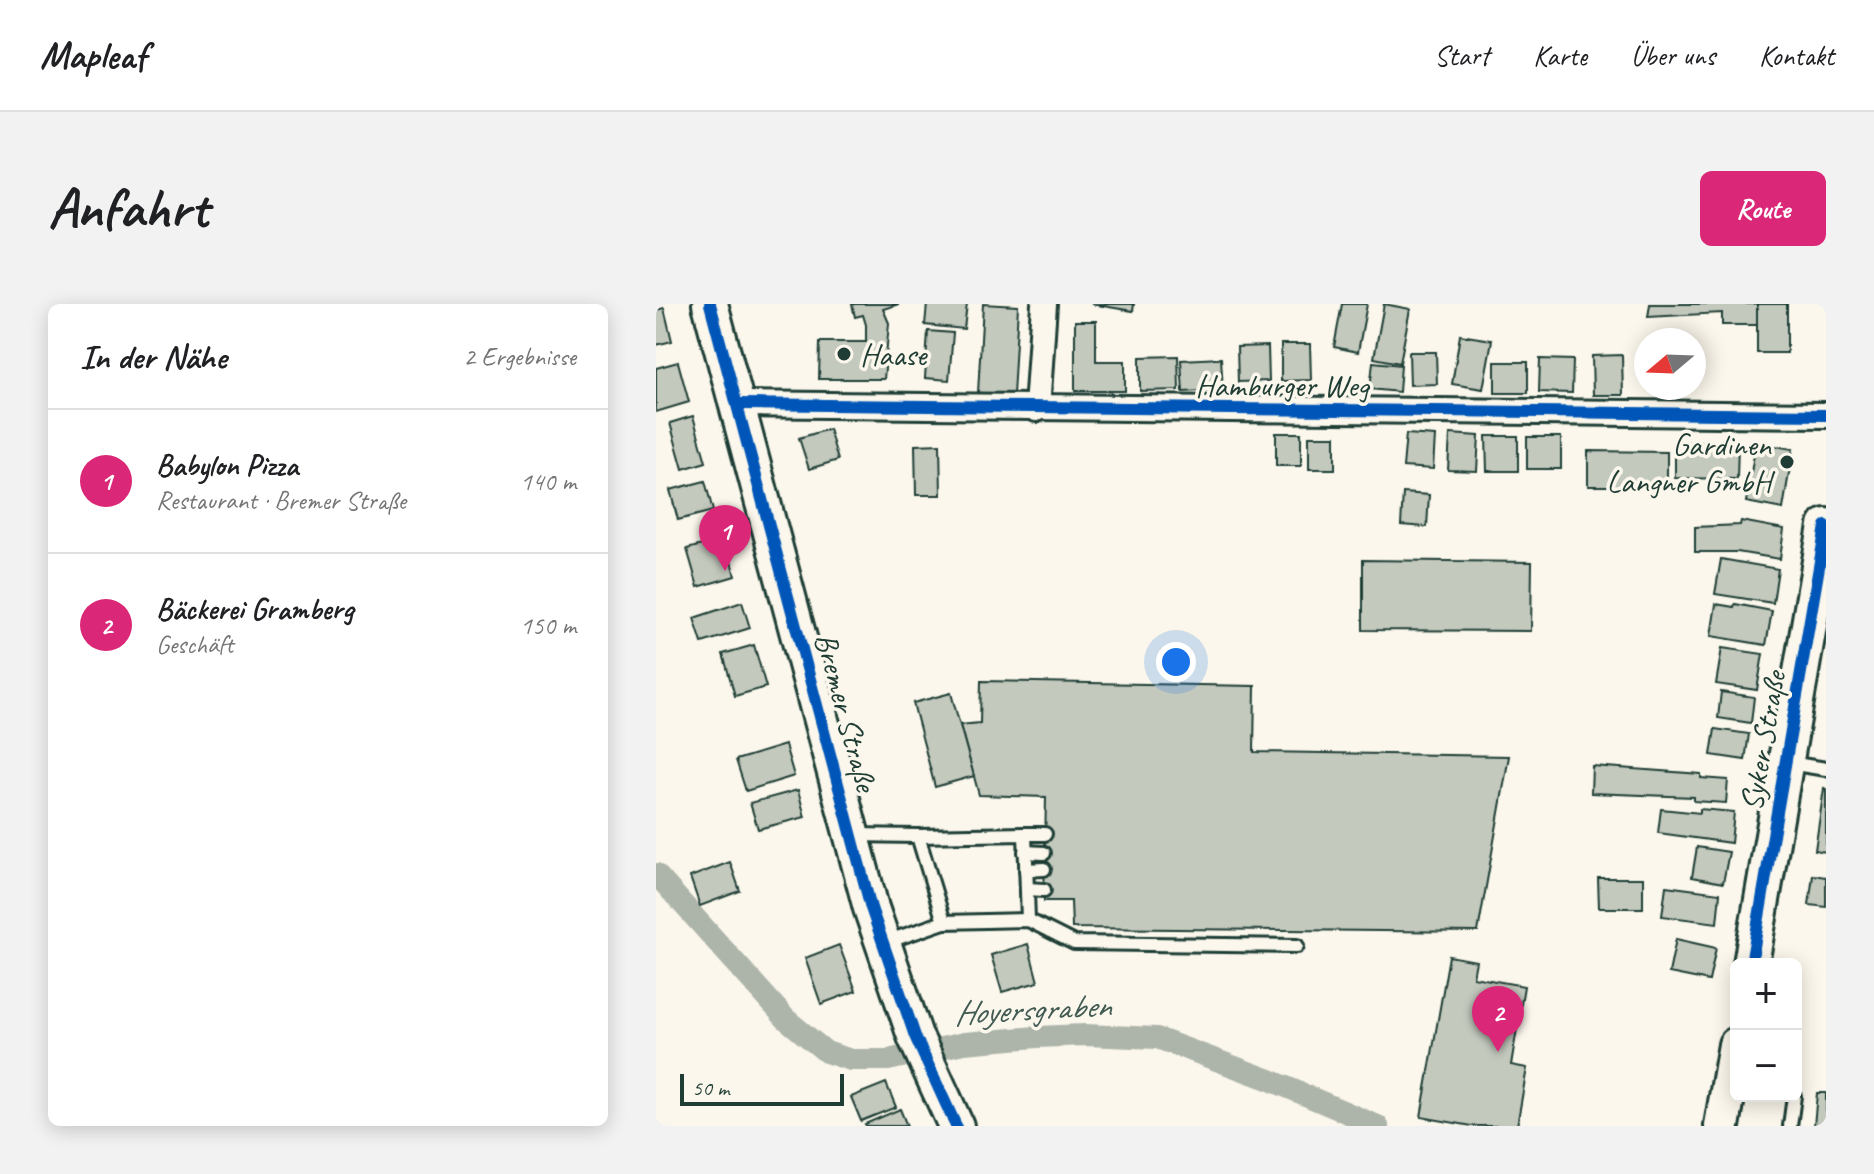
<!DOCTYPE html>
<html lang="de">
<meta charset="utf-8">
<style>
:root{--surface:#fff;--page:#f2f2f2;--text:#202124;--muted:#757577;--line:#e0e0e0;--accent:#db2777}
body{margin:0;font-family:Caveat,sans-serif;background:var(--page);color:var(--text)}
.controls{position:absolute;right:24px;bottom:24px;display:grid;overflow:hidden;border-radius:12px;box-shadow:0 4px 20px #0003}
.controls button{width:72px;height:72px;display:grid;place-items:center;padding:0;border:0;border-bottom:2px solid var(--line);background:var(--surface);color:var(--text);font:40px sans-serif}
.compass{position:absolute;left:978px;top:24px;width:72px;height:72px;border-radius:50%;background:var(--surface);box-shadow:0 4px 20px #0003;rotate:251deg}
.scale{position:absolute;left:24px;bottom:20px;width:164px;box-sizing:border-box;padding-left:8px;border:4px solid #1f3d34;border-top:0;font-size:22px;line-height:28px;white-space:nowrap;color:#1f3d34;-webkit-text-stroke:6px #fbf7ec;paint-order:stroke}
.you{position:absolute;left:520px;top:358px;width:28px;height:28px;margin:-20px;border:6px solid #fff;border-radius:50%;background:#1a73e8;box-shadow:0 0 0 12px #1a73e833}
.badge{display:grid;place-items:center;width:52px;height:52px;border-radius:50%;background:var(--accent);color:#fff;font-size:26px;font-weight:700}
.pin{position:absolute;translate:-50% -66px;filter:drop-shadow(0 2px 4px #0008)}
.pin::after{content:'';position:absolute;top:42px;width:28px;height:24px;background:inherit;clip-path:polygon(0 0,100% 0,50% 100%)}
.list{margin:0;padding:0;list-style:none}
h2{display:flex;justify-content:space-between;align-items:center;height:104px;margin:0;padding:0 32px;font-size:34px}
h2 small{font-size:26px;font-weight:400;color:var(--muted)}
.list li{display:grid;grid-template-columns:52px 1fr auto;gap:24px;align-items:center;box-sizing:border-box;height:144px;padding:0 32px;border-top:2px solid var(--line)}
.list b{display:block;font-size:30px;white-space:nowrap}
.list p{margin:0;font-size:26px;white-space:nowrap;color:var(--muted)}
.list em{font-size:26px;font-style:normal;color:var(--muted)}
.map{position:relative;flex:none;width:1170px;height:822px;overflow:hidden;border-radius:12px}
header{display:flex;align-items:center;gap:48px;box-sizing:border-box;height:112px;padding:0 40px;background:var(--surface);border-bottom:2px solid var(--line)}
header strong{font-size:38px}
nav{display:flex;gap:44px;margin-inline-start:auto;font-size:28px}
.intro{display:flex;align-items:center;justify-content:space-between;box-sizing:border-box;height:192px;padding:0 48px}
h1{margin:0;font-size:56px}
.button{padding:20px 36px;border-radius:12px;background:var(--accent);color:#fff;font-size:28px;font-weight:700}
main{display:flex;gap:48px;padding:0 48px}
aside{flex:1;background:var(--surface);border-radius:12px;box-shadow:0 4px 20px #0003}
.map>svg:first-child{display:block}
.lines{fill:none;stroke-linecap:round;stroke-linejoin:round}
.canal{stroke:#adb4aa;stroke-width:22}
.building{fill:#c4c9be;stroke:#1f3d34;stroke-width:2}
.lane-casing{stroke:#1f3d34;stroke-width:18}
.street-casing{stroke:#1f3d34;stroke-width:30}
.secondary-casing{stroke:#1f3d34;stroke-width:40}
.lane{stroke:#fbf7ec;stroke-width:12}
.street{stroke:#fbf7ec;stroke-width:24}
.secondary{stroke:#fbf7ec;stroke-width:34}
.cycleway-casing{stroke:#fbf7ec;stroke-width:17}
.cycleway{stroke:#0057b8;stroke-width:12}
.poi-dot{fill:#1f3d34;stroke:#fbf7ec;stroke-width:3}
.labels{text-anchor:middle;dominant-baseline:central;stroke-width:7;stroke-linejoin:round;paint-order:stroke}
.poi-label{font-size:32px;fill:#1f3d34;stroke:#fbf7ec;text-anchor:start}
.street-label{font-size:32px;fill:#1f3d34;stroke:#fbf7ec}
.water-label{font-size:34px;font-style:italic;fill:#425b52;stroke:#fbf7ec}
</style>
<header>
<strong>Mapleaf</strong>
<nav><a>Start</a><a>Karte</a><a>Über uns</a><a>Kontakt</a></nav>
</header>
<div class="intro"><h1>Anfahrt</h1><a class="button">Route</a></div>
<main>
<aside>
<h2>In der Nähe<small>2 Ergebnisse</small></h2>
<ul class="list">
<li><span class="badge">1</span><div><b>Babylon Pizza</b><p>Restaurant · Bremer Straße</p></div><em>140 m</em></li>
<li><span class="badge">2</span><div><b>Bäckerei Gramberg</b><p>Geschäft</p></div><em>150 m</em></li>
</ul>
</aside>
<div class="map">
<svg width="1170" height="822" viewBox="0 0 1170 822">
<rect width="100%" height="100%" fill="#fbf7ec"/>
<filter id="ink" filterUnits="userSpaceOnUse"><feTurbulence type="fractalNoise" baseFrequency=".0125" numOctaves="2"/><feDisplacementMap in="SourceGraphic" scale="16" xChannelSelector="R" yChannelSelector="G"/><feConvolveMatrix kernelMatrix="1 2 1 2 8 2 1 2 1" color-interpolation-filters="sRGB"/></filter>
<g filter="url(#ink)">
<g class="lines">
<path class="canal" d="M0 570 130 715 170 748 195 756H232L308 739 381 733 429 731 501 734 614 776 722 822"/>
</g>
<g class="building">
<path d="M196 0H243L227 5 233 19 228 75H163L164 38H210V21L207 11 199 13Z"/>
<path d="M271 0H311L308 25 269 21Z"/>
<path d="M327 0 362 2 357 91 322 89Z"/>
<path d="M435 0H478L477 7Z"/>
<path d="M686 0H711L702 48 678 43Z"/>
<path d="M728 0 754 5 744 59 718 54Z"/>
<path d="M994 0H1101V21H1066V9L992 13Z"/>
<rect x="1101" y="0" width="30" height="49"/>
<path d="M8 4 16 37 0 41V6Z"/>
<path d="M419 17H440V57H469V87H419Z"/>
<path d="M272 27 297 29 293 76 269 74Z"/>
<path d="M804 31 836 36 827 85 796 80Z"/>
<path d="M625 40H654L655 76 625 77Z"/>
<path d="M612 42 613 77 582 78 581 43Z"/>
<path d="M753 48H780L781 80 754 81Z"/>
<path d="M966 51 967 91H937L936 52Z"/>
<path d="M522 52 523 86 484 87V53Z"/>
<path d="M565 54 567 86 527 88 525 56Z"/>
<path d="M884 55 917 56 916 89 883 88Z"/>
<path d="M22 58 33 98 0 108V64Z"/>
<path d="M717 58 745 61 743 88 714 85Z"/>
<rect x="839" y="58" width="33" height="31"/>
<path d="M37 112 50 158 27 165 14 119Z"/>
<path d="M173 125 182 156 153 165 143 134Z"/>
<rect x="620" y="129" width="25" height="33"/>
<path d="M750 130 779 132 777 165 747 163Z"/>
<path d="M794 130 823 132 821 167 792 166Z"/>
<rect x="653" y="132" width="26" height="33"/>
<path d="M830 132H862V167H831Z"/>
<rect x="871" y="133" width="34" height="32"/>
<path d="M1019 138 1082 139 1081 175 1019 174Z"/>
<path d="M1100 139 1137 145 1127 205 1090 198Z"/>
<path d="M284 140 285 191H260L259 141Z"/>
<path d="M932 147 1011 148V182H932Z"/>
<path d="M49 177 57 207 22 216 14 186Z"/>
<path d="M747 189 773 191 771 223 745 221Z"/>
<path d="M1085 217 1128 225 1124 255 1081 248H1039V223L1084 221Z"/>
<path d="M69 235 79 272 42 283 31 245Z"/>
<path d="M1065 255 1122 265 1117 299 1059 290Z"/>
<path d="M707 256 876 258 875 327 707 326Z"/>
<path d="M86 298 94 324 46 339 38 314Z"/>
<path d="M1060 300 1078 303 1079 300 1116 307 1110 341 1055 332Z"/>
<path d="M98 341 110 383 79 392 67 350Z"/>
<path d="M1066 344 1107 350 1101 386 1060 380Z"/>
<path d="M325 377 599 382 598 448 853 452 822 628 416 624 415 597H388L390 493 323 491 304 421 324 419Z"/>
<path d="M1065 388 1098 393 1095 419 1062 414Z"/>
<path d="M295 389 318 472 279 483 257 399Z"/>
<path d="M1059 425 1093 430 1089 456 1055 451Z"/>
<path d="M129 441 138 472 90 487 80 456Z"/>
<path d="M936 462 1045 470V474L1072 476 1070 499 1038 497V493L935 489Z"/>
<path d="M1168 484 1170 485V548L1159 546Z"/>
<path d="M142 486 149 513 102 525 94 499Z"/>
<path d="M1005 505 1044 509V505L1078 508 1075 539 1002 529Z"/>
<path d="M1041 543 1073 548 1067 579 1036 573Z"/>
<path d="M74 558 84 587 44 602 34 573Z"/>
<path d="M1157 571 1170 573V603L1153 601Z"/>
<path d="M942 574H987V604H943Z"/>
<path d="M1010 582 1064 589 1061 619 1006 612Z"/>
<path d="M1020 635 1060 644 1053 677 1013 669Z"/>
<path d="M372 640 382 678 346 688 335 651Z"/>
<path d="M183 641 200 687 165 700 149 654Z"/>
<path d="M793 652 820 657 817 673 868 682 855 761 871 764 861 822H816L765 813Z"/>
<path d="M230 779 240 803 205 817 195 793Z"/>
<path d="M1161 789H1170V822H1158Z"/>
<path d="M244 805 251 822H210L209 820Z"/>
</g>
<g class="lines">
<defs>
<g id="lane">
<path d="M1133 459 1170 465"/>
<path d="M369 530H389"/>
<path d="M197 531 262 532 288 618 230 638"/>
<path d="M262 532 369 530 372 616"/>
<path d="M369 548 388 549"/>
<path d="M370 566 388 565"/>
<path d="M371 585 388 586"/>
<path d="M288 618 372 616 418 639 641 642"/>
<path d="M1134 822 1138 792"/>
</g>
<g id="street">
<path d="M82 100 1170 111"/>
<path d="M381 105 388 0"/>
</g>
<g id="secondary">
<path d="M54 0 215 604 259 732 300 822"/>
<path d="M1095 660 1170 222"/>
<path d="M1066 822 1080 741"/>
</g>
</defs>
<use href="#lane" class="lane-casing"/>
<use href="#street" class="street-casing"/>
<use href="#secondary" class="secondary-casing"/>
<use href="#lane" class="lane"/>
<use href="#street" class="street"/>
<use href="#secondary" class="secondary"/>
<defs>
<g id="cycleway">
<path d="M54 0 215 604 259 732 300 822"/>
<path d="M82 100 1170 111"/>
<path d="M1095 660 1170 222"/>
</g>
</defs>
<use href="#cycleway" class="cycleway-casing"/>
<use href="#cycleway" class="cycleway"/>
</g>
</g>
<g class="poi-dot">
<circle cx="188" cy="50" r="8"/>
<circle cx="1131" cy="158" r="8"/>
</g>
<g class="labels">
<g class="poi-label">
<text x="204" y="50">Haase</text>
<text x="1115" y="140" text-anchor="end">Gardinen<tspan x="1115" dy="37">Langner GmbH</tspan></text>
</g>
<g class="street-label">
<text x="626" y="81">Hamburger Weg</text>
<text transform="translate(190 408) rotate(75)">Bremer Straße</text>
<text transform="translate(1107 437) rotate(-80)">Syker Straße</text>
</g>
<g class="water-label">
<text transform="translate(376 705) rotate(-3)">Hoyersgraben</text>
</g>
</g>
</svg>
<div class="controls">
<button>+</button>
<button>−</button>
</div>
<svg class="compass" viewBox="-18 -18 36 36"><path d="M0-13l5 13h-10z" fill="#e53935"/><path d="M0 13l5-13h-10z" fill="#757577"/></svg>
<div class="scale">50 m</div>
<div class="you"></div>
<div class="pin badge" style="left:69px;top:267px">1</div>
<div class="pin badge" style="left:842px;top:748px">2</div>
</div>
</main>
